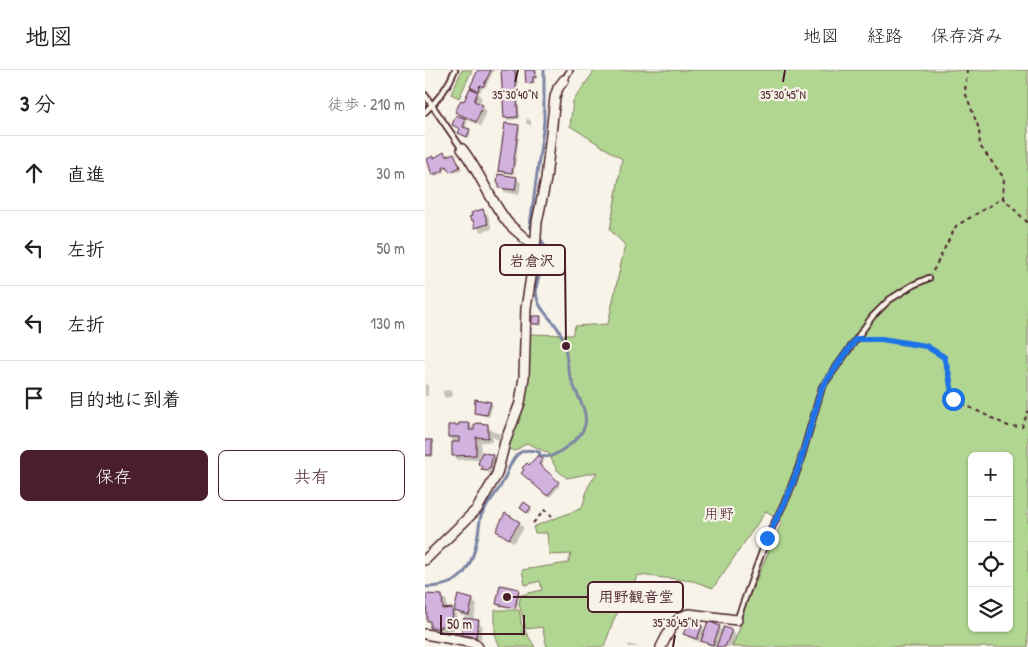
<!DOCTYPE html>
<html lang="ja">
<meta charset="utf-8">
<style>
:root{--surface:#fff;--page:#f2f2f2;--text:#222;--muted:#767676;--line:#e0e0e0;--accent:#4a1f2b}
body{margin:0;font-family:"Patrick Hand","Klee One",sans-serif;background:var(--page);color:var(--text)}
.controls{position:absolute;right:15px;bottom:15px;display:grid;overflow:hidden;border-radius:8px;box-shadow:0 1px 4px #0004}
.controls button{width:45px;height:45px;display:grid;place-items:center;padding:0;border:0;border-bottom:1px solid var(--line);background:var(--surface);color:var(--text);font:25px sans-serif}
.scale{position:absolute;left:15px;bottom:12px;width:85px;box-sizing:border-box;padding-left:5px;border:2px solid #4a1f2b;border-top:0;font-size:14px;line-height:18px;white-space:nowrap;color:#4a1f2b;-webkit-text-stroke:4px #f7f3e8;paint-order:stroke}
.stop{position:absolute;width:15px;height:15px;margin:-11px;border:4px solid #1a73e8;border-radius:50%;background:#fff}
.stop.end{background:#1a73e8;border-color:#fff;box-shadow:0 1px 5px #0008}
.list{margin:0;padding:0;list-style:none}
h2{display:flex;justify-content:space-between;align-items:center;height:65px;margin:0;padding:0 20px;font-size:21px}
h2 small{font-size:16px;font-weight:400;color:var(--muted)}
.list li{display:grid;grid-template-columns:32px 1fr auto;gap:15px;align-items:center;box-sizing:border-box;height:75px;padding:0 20px;border-top:1px solid var(--line)}
.list b{display:block;font-size:19px;white-space:nowrap}
.list em{font-size:16px;font-style:normal;color:var(--muted)}
.actions{display:flex;gap:10px;padding:15px 20px}
.actions a{flex:1;padding:11px 0;border:1px solid var(--accent);border-radius:8px;text-align:center;font-size:18px;color:var(--accent)}
.actions .main{background:var(--accent);color:#fff}
.icon{flex:none;width:28px;height:28px;fill:none;stroke:currentColor;stroke-width:2;stroke-linecap:round;stroke-linejoin:round}
.map{position:relative;flex:none;width:603px;height:577px;overflow:hidden}
header{display:flex;align-items:center;gap:30px;box-sizing:border-box;height:70px;padding:0 25px;background:var(--surface);border-bottom:1px solid var(--line)}
header strong{font-size:24px}
nav{display:flex;gap:28px;margin-inline-start:auto;font-size:18px}
main{display:flex}
aside{flex:1;background:var(--surface)}
.map>svg:first-child{display:block}
.green{fill:#b1d691;stroke:#7e7a5e;fill-rule:evenodd}
.shadow{fill:#0003}
.lines{fill:none;stroke-linecap:round;stroke-linejoin:round}
.stream{stroke:#7b85a5;stroke-width:3}
.building{fill:#d2b3e0;stroke:#4a1f2b}
.service-casing{stroke:#4a1f2b;stroke-width:8}
.minor-casing{stroke:#4a1f2b;stroke-width:12}
.path{stroke:#4a1f2b;stroke-width:2;stroke-dasharray:4 4;stroke-linecap:butt}
.service{stroke:#f7f3e8;stroke-width:4.5}
.minor{stroke:#f7f3e8;stroke-width:9}
.route{stroke:#1a73e8;stroke-width:6}
.ticks{fill:none;stroke:#4a1f2b;stroke-width:2}
.labels{text-anchor:middle;dominant-baseline:central;stroke-width:4.5;stroke-linejoin:round;paint-order:stroke}
.neighbourhood-label{font-size:15px;fill:#4a1f2b;stroke:#f7f3e8}
.ticks-label{font-size:12px;text-anchor:middle;fill:#4a1f2b;stroke:#f7f3e8;stroke-width:4.5;stroke-linejoin:round;paint-order:stroke}
.leader{fill:none;stroke:#4a1f2b;stroke-width:2}
.callout-dot{fill:#4a1f2b;stroke:#f7f3e8;stroke-width:2}
.callout{fill:#f7f3e8;stroke:#4a1f2b;stroke-width:2}
.callout-label{font-size:15px;text-anchor:middle;font-weight:bold;fill:#4a1f2b}
</style>
<header>
<strong>地図</strong>
<nav><a>地図</a><a>経路</a><a>保存済み</a></nav>
</header>
<main>
<aside>
<h2>3 分<small>徒歩 · 210 m</small></h2>
<ul class="list">
<li><svg class="icon" aria-label="ahead" viewBox="0 0 24 24"><path d="M12 20V5M6 11l6-6 6 6"/></svg><div><b>直進</b></div><em>30 m</em></li>
<li><svg class="icon" aria-label="left" viewBox="0 0 24 24"><path d="M17 20v-9H6M10 6l-5 5 5 5"/></svg><div><b>左折</b></div><em>50 m</em></li>
<li><svg class="icon" aria-label="left" viewBox="0 0 24 24"><path d="M17 20v-9H6M10 6l-5 5 5 5"/></svg><div><b>左折</b></div><em>130 m</em></li>
<li><svg class="icon" aria-label="arrive" viewBox="0 0 24 24"><path d="M6 21V4h12l-3 4 3 4H6"/></svg><div><b>目的地に到着</b></div></li>
</ul>
<div class="actions"><a class="main">保存</a><a>共有</a></div>
</aside>
<div class="map">
<svg width="603" height="577" viewBox="0 0 603 577">
<rect width="100%" height="100%" fill="#f7f3e8"/>
<filter id="ink" filterUnits="userSpaceOnUse"><feTurbulence type="fractalNoise" baseFrequency=".02" numOctaves="2"/><feDisplacementMap in="SourceGraphic" scale="10" xChannelSelector="R" yChannelSelector="G"/><feConvolveMatrix kernelMatrix="1 2 1 2 8 2 1 2 1" color-interpolation-filters="sRGB"/></filter>
<g filter="url(#ink)">
<g class="green">
<path d="M37 0H47L34 28 26 24Z"/>
<path d="M170 0H603V577H307L316 555 313 552 357 451 341 441 288 518 268 511 213 505 189 549 179 577H122L117 557 101 559 94 534 96 525 117 520 115 511 100 515 97 500 143 493 146 484 124 485 122 463H110L108 457 157 438 163 417 172 402 142 408 132 400 123 383 102 373 90 381 81 378 90 354 102 264 147 265 150 256 183 254 200 175 185 160 197 89 145 56 148 31ZM547 386H584V558H547Z"/>
<path d="M70 540H94L97 556 110 577H75L70 565Z"/>
</g>
<g class="shadow">
<path d="M55 0H69L60 18 58 17 55 22 50 20 57 28 54 35 62 41 56 56 38 48 42 52 40 59 46 63 44 68 37 65 34 63 36 59 28 55 39 49 32 42 52 22 47 17Z"/>
<path d="M77 0H92L95 49 83 50 80 48Z"/>
<path d="M101 0H112V9H109L110 14 104 15 102 12Z"/>
<path d="M102 48 106 51V56L101 53Z"/>
<path d="M93 56 95 58 89 104 77 102 74 100Z"/>
<path d="M21 86 30 87 37 99 28 103 24 97 19 100 20 102 11 106 8 104 9 89Z"/>
<path d="M91 108 96 113 94 125 80 122 75 117Z"/>
<path d="M58 140 63 145 67 159 56 162 47 150Z"/>
<path d="M115 247 117 250V256L110 255 108 253Z"/>
<path d="M0 313 3 316V326H0Z"/>
<path d="M25 320 28 326 20 328 17 321Z"/>
<path d="M65 333 68 335 64 347 52 344 50 342Z"/>
<path d="M44 354 50 360 62 355 67 361 75 364 74 370 67 367V372H56L55 389 67 386 72 391 69 402H67V404L63 403 54 394 56 389 33 390 28 385 31 374 24 367Z"/>
<path d="M0 371H7L9 373 8 387H0Z"/>
<path d="M113 387 119 392 115 396 135 415 125 427 98 403Z"/>
<path d="M99 434 107 440 104 444 96 438Z"/>
<path d="M94 453 99 458 89 473 73 461Z"/>
<path d="M93 520 95 522 92 539 74 536 72 534Z"/>
<path d="M17 526 22 531V540H26L29 543 34 526 47 530 52 535 48 551 53 552 58 557 55 572 42 569 37 564 48 549 35 545 31 541 32 558H29V560L11 563 6 558V554L3 551Z"/>
<path d="M274 552 279 557 278 559 281 561 294 557 298 561H306L311 566 307 577H287L278 571 277 573 264 568 259 563Z"/>
<path d="M95 559 98 561 101 567 98 565Z"/>
<path d="M204 574 214 577H203Z"/>
</g>
<g class="lines">
<g class="stream">
<path d="M110 162 105 156 119 52V0"/>
<path d="M0 517C35 517 46 501 52 469 54 461 54 453 56 446 60 436 69 427 75 417 86 400 86 373 114 382L116 386C125 389 133 383 140 378 179 352 152 334 144 302 140 289 143 275 135 262 129 250 115 242 112 228 108 212 119 199 121 184V179L114 166"/>
</g>
</g>
<g class="building">
<path d="M53 0H66L58 17 55 15 53 21 45 17Z"/>
<path d="M76 0H90L93 47 79 48Z"/>
<path d="M100 0H110L111 7H108V12L101 13Z"/>
<path d="M45 18 53 22 49 31 58 35 51 52 30 42 36 30 39 31Z"/>
<path d="M31 45 41 49 38 57 45 59 42 67 33 63 35 59 27 55Z"/>
<path d="M80 53 94 55 87 103 73 101Z"/>
<path d="M19 82 21 86 29 83 35 97 25 102 21 96 18 97 19 100 7 105 2 89 8 86 9 88Z"/>
<path d="M73 104 92 107 90 120 74 118V113L72 112Z"/>
<path d="M58 139 63 154 50 158 48 150H46L44 147 47 146 46 143Z"/>
<path d="M107 246H116L115 254H107Z"/>
<path d="M50 329 66 332 62 345 49 343Z"/>
<path d="M34 353H45L44 360H49V355H50L51 353 63 354V368L51 367V385L27 386V372H34V367H23V355H34Z"/>
<rect x="0" y="370" width="7" height="15"/>
<path d="M57 382 68 385 65 398H63L62 400 56 399 57 396 53 394Z"/>
<path d="M113 385 118 389 114 394 134 412 123 425H121L96 403 99 400 97 398 102 393 104 395Z"/>
<path d="M99 432 106 437 102 443 95 438Z"/>
<path d="M80 443 95 452 84 469 71 461Z"/>
<path d="M75 515 94 519 90 538 71 534Z"/>
<path d="M1 524 17 525 18 539 27 538 28 554H25V555L15 556V558H5V551H2Z"/>
<path d="M33 525 48 529 44 545 29 541Z"/>
<path d="M39 548 54 550 51 567 36 565Z"/>
<path d="M265 549 275 551 274 555 277 556 272 569 258 564Z"/>
<path d="M283 551 295 556 288 575 276 571Z"/>
<path d="M299 557 307 560 300 577H291Z"/>
</g>
<g class="lines">
<defs>
<g id="service">
<path d="M139 10 145 0"/>
<path d="M0 25 37 79"/>
<path d="M0 42C12 31 24 15 30 0"/>
<path d="M312 550 342 468 363 425 374 396 397 317 447 247 464 230 488 215 504 208"/>
</g>
<g id="minor">
<path d="M37 79C55 102 65 131 83 153 92 163 104 169 110 181"/>
<path d="M0 490 52 439 72 404 80 372 95 333 99 307 101 238 110 182 112 152 121 109 130 27 133 18 139 10"/>
<path d="M0 564 49 573 53 577"/>
<path d="M236 577C243 564 249 547 264 544L312 550"/>
</g>
</defs>
<use href="#service" class="service-casing"/>
<use href="#minor" class="minor-casing"/>
<g class="path">
<path d="M542 0 540 22 554 59 555 76 579 108 578 128"/>
<path d="M508 201 531 156 578 128 603 153"/>
<path d="M440 269H455L501 276 519 287 524 305 528 329 583 356 597 357 603 341"/>
<path d="M108 453 120 440 127 446"/>
</g>
<use href="#service" class="service"/>
<use href="#minor" class="minor"/>
</g>
</g>
<g class="lines" filter="url(#ink)">
<path class="route" d="M342 468 363 425 374 396 397 317 431 269H456L501 276 519 287 524 305 528 329"/>
</g>
<path class="ticks" d="M90 12 93 0M358 12 360 0M248 577 250 565"/>
<g class="labels">
<g class="neighbourhood-label">
<text x="294" y="443">用野</text>
</g>
</g>
<g class="ticks-label">
<text x="90" y="29">35°30'40"N</text>
<text x="358" y="29">35°30'45"N</text>
<text x="250" y="557">35°30'45"N</text>
</g>
<path class="leader" d="M141 276L140 190M82 527L163 527"/>
<g class="callout-dot">
<circle cx="141" cy="276" r="5"/>
<circle cx="82" cy="527" r="5"/>
</g>
<g class="callout">
<rect x="75" y="175" width="65" height="30" rx="5"/>
<rect x="163" y="512" width="95" height="30" rx="5"/>
</g>
<g class="callout-label">
<text x="107" y="196">岩倉沢</text>
<text x="211" y="532">用野観音堂</text>
</g>
</svg>
<div class="controls">
<button>+</button>
<button>−</button>
<button><svg class="icon" aria-label="locate" viewBox="0 0 24 24"><circle cx="12" cy="12" r="6"/><path d="M12 2v4M12 18v4M2 12h4M18 12h4"/></svg></button>
<button><svg class="icon" aria-label="layers" viewBox="0 0 24 24"><path d="M12 4l9 5-9 5-9-5zM3 14l9 5 9-5"/></svg></button>
</div>
<div class="scale">50 m</div>
<div class="stop" style="left:528px;top:329px"></div>
<div class="stop end" style="left:342px;top:468px"></div>
</div>
</main>
